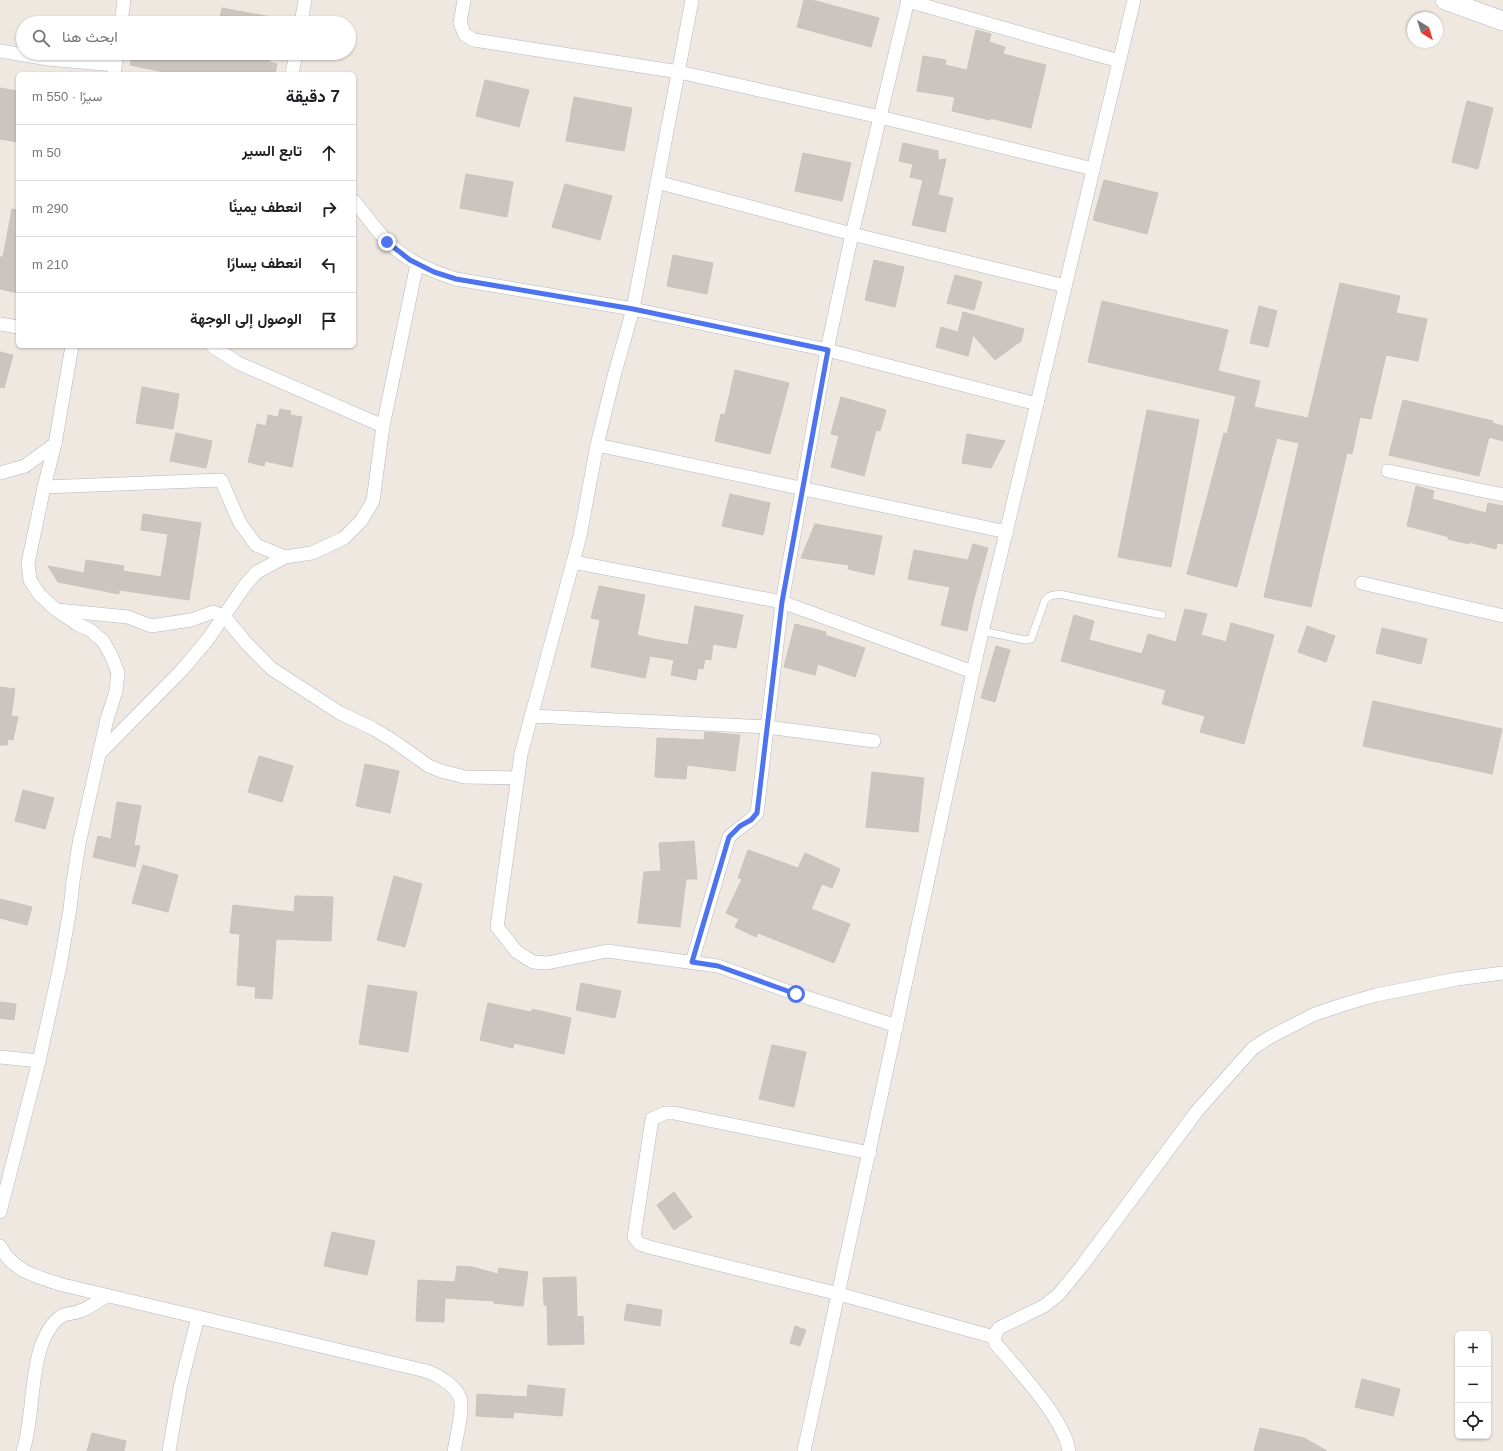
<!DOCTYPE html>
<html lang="ar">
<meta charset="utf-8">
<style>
:root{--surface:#fff;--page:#f6f6f6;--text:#202124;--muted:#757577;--line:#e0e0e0}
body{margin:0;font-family:Helvetica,Vazirmatn,sans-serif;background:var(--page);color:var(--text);direction:rtl}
.controls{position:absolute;right:12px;bottom:12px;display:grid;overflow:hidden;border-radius:6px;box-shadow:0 1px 3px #0004}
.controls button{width:36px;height:36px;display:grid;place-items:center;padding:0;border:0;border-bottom:1px solid var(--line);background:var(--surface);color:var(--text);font:20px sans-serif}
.compass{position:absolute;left:1407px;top:12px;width:36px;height:36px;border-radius:50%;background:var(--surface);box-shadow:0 1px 3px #0004;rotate:142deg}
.stop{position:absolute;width:12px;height:12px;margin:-9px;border:3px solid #4d73ef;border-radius:50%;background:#fff}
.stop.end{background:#4d73ef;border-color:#fff;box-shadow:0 1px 4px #0008}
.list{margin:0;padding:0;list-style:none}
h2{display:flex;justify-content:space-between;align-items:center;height:52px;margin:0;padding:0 16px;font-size:17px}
h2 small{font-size:13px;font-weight:400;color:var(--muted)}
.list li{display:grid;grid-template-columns:26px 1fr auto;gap:12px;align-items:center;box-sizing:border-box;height:56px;padding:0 16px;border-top:1px solid var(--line)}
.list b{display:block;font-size:15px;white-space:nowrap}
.list em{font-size:13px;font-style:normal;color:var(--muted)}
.icon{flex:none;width:22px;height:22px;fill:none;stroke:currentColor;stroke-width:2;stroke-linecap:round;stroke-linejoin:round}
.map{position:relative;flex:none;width:1503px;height:1451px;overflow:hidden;direction:ltr}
.search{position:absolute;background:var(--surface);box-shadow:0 1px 3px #0004;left:16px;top:16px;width:340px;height:44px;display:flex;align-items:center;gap:10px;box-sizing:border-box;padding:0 14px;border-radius:22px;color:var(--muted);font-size:15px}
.panel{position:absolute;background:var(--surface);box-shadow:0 1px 3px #0004;left:16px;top:72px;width:340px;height:276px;border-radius:6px;direction:rtl}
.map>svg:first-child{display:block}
.building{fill:#cac6bf;stroke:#cac3bb}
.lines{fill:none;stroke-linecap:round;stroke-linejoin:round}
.lane-casing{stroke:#b4b8c0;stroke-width:8}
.street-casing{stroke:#b4b8c0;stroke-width:14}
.secondary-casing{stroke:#b4b8c0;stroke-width:20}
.lane{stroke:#fff;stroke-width:7}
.street{stroke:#fff;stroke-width:13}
.secondary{stroke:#fff;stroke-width:19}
.route{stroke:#4d73ef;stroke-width:5}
</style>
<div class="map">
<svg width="1503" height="1451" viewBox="0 0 1503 1451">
<rect width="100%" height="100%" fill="#eee8e1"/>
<g class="building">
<path d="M804 0H812L879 18 871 47 797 27Z"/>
<path d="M222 8 271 17 270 23H219Z"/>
<path d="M976 30 991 34 989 42 1005 47 1003 54 1046 65 1031 128 990 118V120L952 111 955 97 917 91 923 56 946 60 945 65 967 70Z"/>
<path d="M133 53H199L219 57 220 53H271L269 62 277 64 275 74H174L130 65Z"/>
<path d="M485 80 529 90 519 127 476 116Z"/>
<path d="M0 88 18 91V142L0 139Z"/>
<path d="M574 97 632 108 624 151 566 141Z"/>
<path d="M1467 101 1493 108 1478 169 1452 162Z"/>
<path d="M903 143 938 151V160L946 159 938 195 953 198 945 232 912 225 923 180 910 177 913 164 899 161Z"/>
<path d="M803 153 851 163 842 201 795 191Z"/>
<path d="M466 174 513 182 507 217 460 208Z"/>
<path d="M1104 180 1158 193 1147 234 1093 220Z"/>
<path d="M565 184 612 196 600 240 552 227Z"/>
<path d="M12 209 18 210V293L0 289V257H3Z"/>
<path d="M673 255 713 263 707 294 667 286Z"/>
<path d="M874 260 904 267 895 307 865 300Z"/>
<path d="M955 275 982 282 974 310 947 303Z"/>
<path d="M1340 283 1400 296 1396 313 1427 319 1418 361 1386 355 1371 419 1360 417 1352 454 1347 453 1311 607 1264 597 1299 443 1277 438 1237 587 1187 574 1224 433 1227 434 1236 396 1088 362 1102 301 1228 330 1218 371 1260 381 1254 407 1308 418Z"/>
<path d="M1259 306 1277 311 1268 347 1250 343Z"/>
<path d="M963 312 1024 329 1021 341 995 360 973 335 968 356 936 347 941 327 958 332Z"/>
<path d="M0 352 13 355 4 388 0 387Z"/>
<path d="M735 370 789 383 770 454 715 441 721 414 725 415Z"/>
<path d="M142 387 179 394 173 429 136 423Z"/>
<path d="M841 397 886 410 880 431 876 430 864 476 831 467 839 436 831 434Z"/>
<path d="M1403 400 1493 421 1492 423 1503 426V441L1489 437 1479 476 1389 455Z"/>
<path d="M280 409 291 411 290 415 302 417 292 467 265 461 264 466 248 462 257 424 266 426 268 415 278 417Z"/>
<path d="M1147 410 1199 420 1171 567 1118 557Z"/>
<path d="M176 433 212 441 206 468 170 461Z"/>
<path d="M967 434 1005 441 991 468 962 463Z"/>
<path d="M1416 486 1434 491 1432 499 1486 513 1488 503 1503 506V544L1497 543 1496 549 1469 542V544L1448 539 1449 537 1431 532 1407 526Z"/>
<path d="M730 494 770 503 763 535 722 526Z"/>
<path d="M143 514 201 523 189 600 119 590V594L58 582 48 566 84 573 86 560 124 566 123 571 161 577 168 534 141 530Z"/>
<path d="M815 524 882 536 874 575 848 569 849 565 801 558Z"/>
<path d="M973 544 988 548 973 602 967 631 941 625 950 587 908 579 914 550 968 560Z"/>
<path d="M599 586 645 595 637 635 653 639 688 645 695 606 743 615 736 648 713 644 711 660 705 659 703 669 698 668 696 680 671 675 674 660 650 656 645 678 591 667 600 620 591 618Z"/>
<path d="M1185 609 1207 614 1201 635 1226 642 1231 623 1274 635 1244 744 1200 732 1205 716 1162 704 1166 690 1061 661 1074 615 1094 621 1089 640 1142 654 1148 634 1176 642Z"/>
<path d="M795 624 826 632 825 635 865 648 855 677 818 664 815 675 784 667Z"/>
<path d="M1307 626 1335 636 1326 662 1298 652Z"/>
<path d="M1382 628 1427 639 1421 664 1376 653Z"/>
<path d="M996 646 1010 650 995 702 981 698Z"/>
<path d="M0 687 15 689 11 716 18 717 13 740 8 739 7 745H0Z"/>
<path d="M1373 701 1502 729 1492 774 1363 746Z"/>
<path d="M705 732 740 735 735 771 687 765 686 779 655 777 657 738 704 740Z"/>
<path d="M259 756 293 766 282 802 248 792Z"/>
<path d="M365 764 399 771 390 813 356 806Z"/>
<path d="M872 772 924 778 918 832 866 827Z"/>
<path d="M23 790 54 798 45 829 15 821Z"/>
<path d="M117 802 141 806 134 845 140 846 135 867 93 857 98 836 111 839Z"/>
<path d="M694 841 697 879H686L680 927 638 923 644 872 661 871 659 843Z"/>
<path d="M748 850 798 868 805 853 840 869 832 888 822 884 811 909 850 924 834 963 758 933 756 937 735 927 739 919 726 913 742 879 738 878Z"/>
<path d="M143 865 178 875 168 912 132 903Z"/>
<path d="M394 876 422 884 405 947 377 940Z"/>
<path d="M295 896 333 897 331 941 276 939 272 999 255 998 256 987 237 985 240 934 230 933 233 905 294 912Z"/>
<path d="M0 899 32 907 27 925 0 918Z"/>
<path d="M581 983 621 991 615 1018 576 1010Z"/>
<path d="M368 985 417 992 408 1052 359 1044Z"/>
<path d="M0 1002 16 1004 14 1020 0 1018Z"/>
<path d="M488 1003 531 1012 532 1009 571 1018 564 1054 514 1043 513 1048 480 1040Z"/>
<path d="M772 1045 806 1052 794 1107 759 1099Z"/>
<path d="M674 1192 692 1217 674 1230 657 1205Z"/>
<path d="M332 1232 375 1241 367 1275 324 1266Z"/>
<path d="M457 1266 472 1267 498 1274 499 1268 528 1272 523 1306 494 1303 495 1301 445 1298 444 1322 416 1321 418 1280 455 1282Z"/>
<path d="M576 1277 577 1317 583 1316 584 1344 548 1345 547 1305H544L543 1278Z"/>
<path d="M627 1304 662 1310 660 1326 624 1320Z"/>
<path d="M795 1326 806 1330 800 1346 790 1343Z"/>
<path d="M1362 1379 1400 1389 1393 1416 1355 1407Z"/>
<path d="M528 1385 565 1389 562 1416 514 1412 513 1418 476 1416 477 1394 527 1397Z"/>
<path d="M1260 1428 1304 1438 1327 1451H1254Z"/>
<path d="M92 1433 126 1441 124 1451H87Z"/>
</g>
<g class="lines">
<defs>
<path id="lane" d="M982 631 1025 640 1031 639 1045 600 1050 596 1059 594 1162 615"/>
<g id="street">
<path d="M464 0 460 23 465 35 474 40 679 72 880 117 1093 169"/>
<path d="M692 0 633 309 614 376 597 445 580 536 573 562 521 754 497 927 517 952 533 962 547 963 607 951 718 966 796 994 897 1026"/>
<path d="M908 1 1119 61"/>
<path d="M121 23 124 0"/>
<path d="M301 23 305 0"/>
<path d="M0 51 48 59 115 65"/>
<path d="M114 74 117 53"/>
<path d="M292 74 296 53"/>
<path d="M657 182 852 234 1065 286"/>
<path d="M354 201C365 214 375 229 387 241 406 261 431 271 456 279L633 309 827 350 1037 404"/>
<path d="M0 324 18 327"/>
<path d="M212 346 238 363 383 426"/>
<path d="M597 445 1007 532"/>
<path d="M1388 471 1503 495"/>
<path d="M0 473 25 466 55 444"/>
<path d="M44 487 55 444 72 346"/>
<path d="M573 562 782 602 973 672"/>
<path d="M1362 583 1503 616"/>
<path d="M57 610 128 617 151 626 191 620 213 612 224 616 247 644 272 669 340 713 372 728 392 740 429 766 441 771 465 777 517 778"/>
<path d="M531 716 767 727 874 741"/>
<path d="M100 753 182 670 208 639 246 584 257 572 285 557 312 553 344 538 361 521 373 501 383 426 417 264"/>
<path d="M692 962 729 837C738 828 749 823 757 813L782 602 827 350 852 234 908 0"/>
<path d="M0 1057 39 1061"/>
<path d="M870 1153 674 1113H665L652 1119 634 1237 640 1244 649 1247 839 1294 994 1337"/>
<path d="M0 1212 39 1061 60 966 70 909 73 882 79 844 107 719 116 691 118 673 112 657 103 641 90 630 77 624 55 609 39 594 30 580 28 563 44 487 221 480 240 523 256 545 285 557"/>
<path d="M0 1246C13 1272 38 1277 63 1285L426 1371C438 1375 455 1385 460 1398 464 1408 456 1439 454 1451"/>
<path d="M23 1451C36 1413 27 1343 60 1317 65 1313 74 1314 80 1311 89 1308 98 1301 107 1296"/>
<path d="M169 1451 180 1388 198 1317"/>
<path d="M804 1451 978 649 1134 0"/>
<path d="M1069 1451C1064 1418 1017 1369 995 1343 994 1337 995 1333 999 1328L1044 1306 1059 1294 1081 1267 1197 1111 1253 1048 1270 1037 1315 1014 1345 1004 1376 995 1457 979 1503 973"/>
</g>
<path id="secondary" d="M1445 0 1503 21"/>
</defs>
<use href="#lane" class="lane-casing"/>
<use href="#street" class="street-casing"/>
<use href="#secondary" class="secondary-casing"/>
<use href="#lane" class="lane"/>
<use href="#street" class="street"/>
<use href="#secondary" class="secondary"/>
</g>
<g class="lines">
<path class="route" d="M387 242 410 260 434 272 456 279 633 309 828 350 782 602 757 813 751 820 740 826 729 837 692 962 718 966 796 994"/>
</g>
</svg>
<div class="controls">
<button>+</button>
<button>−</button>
<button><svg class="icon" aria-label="locate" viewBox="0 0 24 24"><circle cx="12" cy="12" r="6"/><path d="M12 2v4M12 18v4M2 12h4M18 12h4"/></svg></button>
</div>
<svg class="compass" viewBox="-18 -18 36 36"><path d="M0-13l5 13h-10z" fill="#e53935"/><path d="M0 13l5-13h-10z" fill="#757577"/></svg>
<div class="stop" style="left:796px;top:994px"></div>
<div class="stop end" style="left:387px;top:242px"></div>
<div class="search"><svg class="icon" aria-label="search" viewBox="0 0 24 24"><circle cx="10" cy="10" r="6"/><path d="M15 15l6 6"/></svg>ابحث هنا</div>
<section class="panel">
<h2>7 دقيقة<small>سيرًا · 550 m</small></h2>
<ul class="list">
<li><svg class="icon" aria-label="ahead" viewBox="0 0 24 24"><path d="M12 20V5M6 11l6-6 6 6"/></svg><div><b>تابع السير</b></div><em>50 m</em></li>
<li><svg class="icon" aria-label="right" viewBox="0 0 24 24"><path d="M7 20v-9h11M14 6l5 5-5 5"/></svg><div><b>انعطف يمينًا</b></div><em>290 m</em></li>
<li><svg class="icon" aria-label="left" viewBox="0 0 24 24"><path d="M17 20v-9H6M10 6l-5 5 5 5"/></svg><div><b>انعطف يسارًا</b></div><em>210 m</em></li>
<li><svg class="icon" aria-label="arrive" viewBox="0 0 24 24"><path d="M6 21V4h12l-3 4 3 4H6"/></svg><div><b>الوصول إلى الوجهة</b></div></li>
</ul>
</section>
</div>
